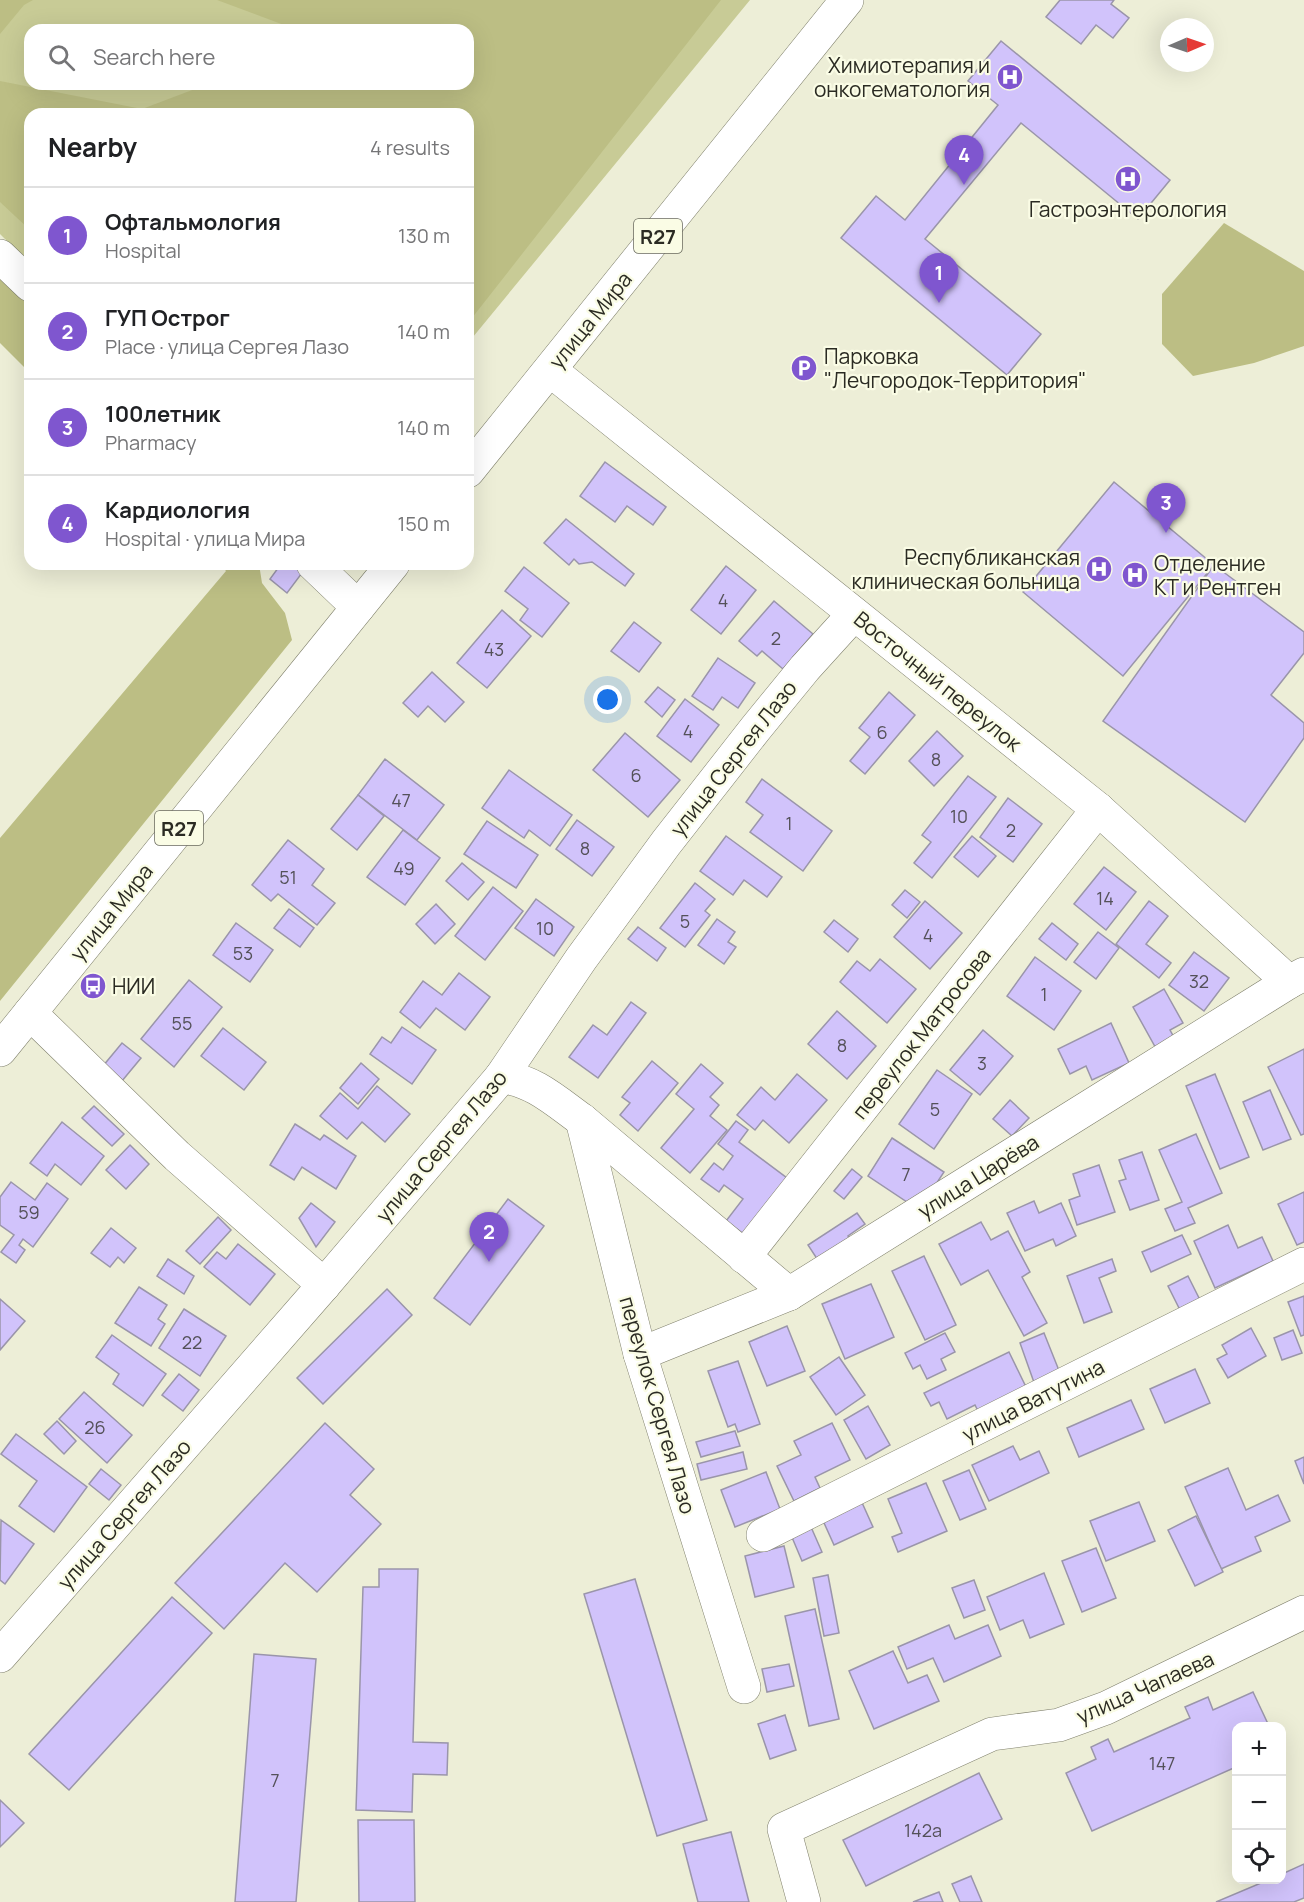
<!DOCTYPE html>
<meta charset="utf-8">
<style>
:root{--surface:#fff;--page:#f6f6f6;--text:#202124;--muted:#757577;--line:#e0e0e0;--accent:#7f56cf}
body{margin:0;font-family:Manrope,sans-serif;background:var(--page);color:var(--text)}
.controls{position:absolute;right:18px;bottom:18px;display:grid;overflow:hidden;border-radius:12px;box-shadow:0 6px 24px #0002}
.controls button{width:54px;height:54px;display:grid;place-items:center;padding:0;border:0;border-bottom:2px solid var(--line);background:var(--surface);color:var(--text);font:30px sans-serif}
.compass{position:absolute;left:1160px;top:18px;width:54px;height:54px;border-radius:50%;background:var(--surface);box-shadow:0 6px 24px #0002;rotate:88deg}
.you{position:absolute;left:608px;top:700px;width:21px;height:21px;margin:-15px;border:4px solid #fff;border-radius:50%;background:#1a73e8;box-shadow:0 0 0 9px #1a73e833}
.badge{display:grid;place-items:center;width:39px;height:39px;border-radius:50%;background:var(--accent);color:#fff;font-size:20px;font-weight:700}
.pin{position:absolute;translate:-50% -50px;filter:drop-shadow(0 2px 3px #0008)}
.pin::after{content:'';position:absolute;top:32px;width:21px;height:18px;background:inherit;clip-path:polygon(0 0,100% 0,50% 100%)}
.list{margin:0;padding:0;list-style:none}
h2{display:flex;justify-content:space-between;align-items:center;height:78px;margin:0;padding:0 24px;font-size:26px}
h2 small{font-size:20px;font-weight:400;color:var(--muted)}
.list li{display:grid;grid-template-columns:39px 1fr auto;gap:18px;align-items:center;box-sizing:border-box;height:96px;padding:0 24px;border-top:2px solid var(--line)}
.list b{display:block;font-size:22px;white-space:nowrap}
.list p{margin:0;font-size:20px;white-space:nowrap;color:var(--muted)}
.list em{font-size:20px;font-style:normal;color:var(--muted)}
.icon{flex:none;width:33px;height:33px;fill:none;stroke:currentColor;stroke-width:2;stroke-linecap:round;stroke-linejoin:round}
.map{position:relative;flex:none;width:1304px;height:1902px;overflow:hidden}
.search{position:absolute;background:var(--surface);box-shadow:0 6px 24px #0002;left:24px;top:24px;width:450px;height:66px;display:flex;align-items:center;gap:15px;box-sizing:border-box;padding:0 21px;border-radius:18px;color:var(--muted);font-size:22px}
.panel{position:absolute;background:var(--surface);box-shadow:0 6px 24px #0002;left:24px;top:108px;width:450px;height:462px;border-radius:18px}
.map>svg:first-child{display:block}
.green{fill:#c8cb96;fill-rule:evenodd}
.forest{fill:#bcbe84}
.building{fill:#d1c3fb;stroke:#9a95aa;stroke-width:1.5}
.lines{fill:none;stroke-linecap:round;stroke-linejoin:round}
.minor-casing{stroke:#80816d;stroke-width:34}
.major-casing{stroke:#80816d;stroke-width:34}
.minor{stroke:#fff;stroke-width:33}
.major{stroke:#fff;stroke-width:33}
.labels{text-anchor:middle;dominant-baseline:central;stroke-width:4.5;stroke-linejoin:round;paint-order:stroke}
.number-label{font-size:18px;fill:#545159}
.shield{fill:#fafce5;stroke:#696a5d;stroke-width:1.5}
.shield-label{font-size:20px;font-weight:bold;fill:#2b2b23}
.poi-label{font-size:21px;fill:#2b2b23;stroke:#fafce5;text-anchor:start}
.street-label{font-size:21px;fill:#2b2b23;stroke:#fafce5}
</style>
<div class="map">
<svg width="1304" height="1902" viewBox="0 0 1304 1902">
<rect width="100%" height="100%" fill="#edeed7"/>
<path class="green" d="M0 0H750L468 343V114H30V264L0 234ZM30 30H468V84H30Z"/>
<g class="forest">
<path d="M0 0H33L24 5 0 34Z"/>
<path d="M217 0H721L468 323V114H30V230L0 202V81L142 109 208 84H468V30H291L292 28Z"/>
<path d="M1224 223 1304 271V346L1254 363 1193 376 1162 344V294Z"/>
<path d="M0 277 30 306V373L0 343Z"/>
<path d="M220 564H259L262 583 285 613 292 640 0 1001V838L226 571Z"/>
</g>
<g class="building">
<path d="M1060 0H1114L1111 4 1129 18 1113 38 1096 25 1081 44 1046 17Z"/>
<path d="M1001 41 1170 180 1138 219 1021 123 925 239 1041 334 1007 375 841 238 876 196 905 220 998 105 968 81Z"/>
<path d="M605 462 666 507 653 525 627 506 615 522 580 496Z"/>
<path d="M1114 482 1214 565 1123 676 1023 592Z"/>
<path d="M566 519 634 574 625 586 592 562 579 564 574 559 569 565 544 543Z"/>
<path d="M281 564H298L305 569 287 593 270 579Z"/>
<path d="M1214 565 1304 632V653L1271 695 1304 723V738L1245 822 1103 721Z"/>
<path d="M726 566 756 590 721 634 691 610Z"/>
<path d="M524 567 569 603 542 637 520 620 528 609 505 591Z"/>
<path d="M774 601 813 634 783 669 762 651 757 656 739 641Z"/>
<path d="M502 610 531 636 487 688 457 663Z"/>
<path d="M634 622 661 643 639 672 611 651Z"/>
<path d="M718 658 755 683 738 708 722 697 713 710 692 696Z"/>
<path d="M432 672 464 702 445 722 428 706 418 717 403 703Z"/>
<path d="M658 687 675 700 662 717 645 702Z"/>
<path d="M889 692 915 715 865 774 850 761 870 737 859 728Z"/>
<path d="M685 699 719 725 691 762 657 736Z"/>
<path d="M937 731 963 756 934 786 909 761Z"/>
<path d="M625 733 680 780 648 817 593 770Z"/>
<path d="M385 759 444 805 417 840 358 795Z"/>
<path d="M509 770 572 815 550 846 529 830 524 838 482 808Z"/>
<path d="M968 776 996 797 932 878 914 863 931 842 922 835Z"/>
<path d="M762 779 832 831 803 871 750 832 763 815 746 802Z"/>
<path d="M358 795 384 816 357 850 331 829Z"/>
<path d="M1008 798 1042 824 1013 862 980 837Z"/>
<path d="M577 820 614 847 592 876 556 849Z"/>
<path d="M487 821 538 855 516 888 464 854Z"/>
<path d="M403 830 440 858 405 905 367 877Z"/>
<path d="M726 836 782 877 767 897 744 880 733 895 700 871Z"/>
<path d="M972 836 996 856 978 877 954 857Z"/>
<path d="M288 840 324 869 312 885 335 903 317 925 278 894 271 901 252 885Z"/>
<path d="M462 863 484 882 468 900 446 881Z"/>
<path d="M1104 867 1136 892 1106 930 1074 904Z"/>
<path d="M695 883 715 899 705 911 710 915 685 947 660 928Z"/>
<path d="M493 887 523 911 485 960 455 936Z"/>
<path d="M905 890 920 902 907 918 892 905Z"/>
<path d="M536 899 574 927 554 956 515 928Z"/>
<path d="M925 901 962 933 930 969 894 937Z"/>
<path d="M1149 901 1168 916 1146 944 1171 963 1159 978 1116 944Z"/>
<path d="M436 904 455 924 435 944 416 924Z"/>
<path d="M289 909 314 928 300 947 274 928Z"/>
<path d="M717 919 735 932 728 942 736 947 724 964 698 945Z"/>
<path d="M834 920 858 939 848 952 824 932Z"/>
<path d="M236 923 273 950 250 982 213 955Z"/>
<path d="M1052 923 1078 944 1066 960 1039 939Z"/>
<path d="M638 927 666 948 657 961 628 939Z"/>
<path d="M1098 932 1119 948 1096 979 1074 962Z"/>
<path d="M1194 952 1229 978 1204 1011 1169 985Z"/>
<path d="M1035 957 1081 991 1054 1030 1007 996Z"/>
<path d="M880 959 916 989 887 1023 840 982 857 961 870 971Z"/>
<path d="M459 973 490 997 465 1030 436 1008 420 1028 400 1012 423 981 442 995Z"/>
<path d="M189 980 222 1007 174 1067 141 1039Z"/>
<path d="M1164 989 1183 1023 1170 1030 1176 1041 1158 1052 1133 1007Z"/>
<path d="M631 1002 646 1013 598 1078 569 1057 593 1025 607 1035Z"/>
<path d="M837 1011 876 1046 847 1079 808 1044Z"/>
<path d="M1111 1023 1129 1063 1092 1080 1086 1066 1070 1074 1058 1049Z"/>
<path d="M402 1027 436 1050 412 1084 370 1054 382 1037 391 1043Z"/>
<path d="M223 1028 266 1062 244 1090 201 1056Z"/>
<path d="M983 1030 1013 1056 980 1095 950 1070Z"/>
<path d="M122 1043 141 1058 117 1087 98 1072Z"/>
<path d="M1304 1049V1134L1301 1135 1268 1067Z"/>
<path d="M652 1061 678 1083 638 1131 620 1115 630 1103 622 1097Z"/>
<path d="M361 1063 379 1079 358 1104 340 1088Z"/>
<path d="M701 1064 723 1083 710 1097 719 1105 710 1116 727 1130 690 1173 661 1148 694 1109 676 1094Z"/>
<path d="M937 1070 972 1094 934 1149 899 1124Z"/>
<path d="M797 1074 827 1100 789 1143 763 1120 755 1130 737 1115 761 1087 775 1100Z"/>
<path d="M1215 1074 1249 1157 1220 1169 1186 1086Z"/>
<path d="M377 1086 410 1114 385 1142 362 1122 347 1139 320 1116 340 1093 358 1109Z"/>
<path d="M1270 1090 1291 1139 1263 1150 1243 1102Z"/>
<path d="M1010 1100 1029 1118 1012 1136 993 1119Z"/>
<path d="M94 1106 124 1134 112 1146 82 1118Z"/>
<path d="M736 1121 748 1130 739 1142 791 1181 748 1237 726 1221 743 1199 724 1185 719 1192 701 1179 714 1163 723 1170 733 1156 718 1144Z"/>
<path d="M62 1122 104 1156 81 1185 55 1164 47 1176 30 1163Z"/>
<path d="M295 1124 320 1140 324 1135 356 1156 336 1189 302 1167 294 1180 270 1165Z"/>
<path d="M1196 1134 1222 1193 1188 1208 1195 1223 1175 1231 1165 1209 1182 1202 1159 1150Z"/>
<path d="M892 1138 944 1172 919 1210 868 1176Z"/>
<path d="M130 1145 149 1164 126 1189 106 1170Z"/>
<path d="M1142 1152 1159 1200 1130 1210 1119 1181 1126 1179 1119 1160Z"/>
<path d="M1099 1165 1115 1212 1077 1225 1069 1200 1080 1196 1073 1174Z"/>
<path d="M852 1169 862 1177 844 1199 834 1191Z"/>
<path d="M11 1182 35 1200 47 1183 68 1199 33 1247 23 1239 19 1245 25 1250 16 1263 1 1252 14 1235 0 1225V1197Z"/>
<path d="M1304 1192V1242L1297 1245 1278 1204Z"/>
<path d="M508 1199 544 1226 470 1325 434 1298Z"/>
<path d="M1034 1201 1039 1213 1061 1203 1076 1236 1056 1246 1053 1239 1025 1251 1007 1213Z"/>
<path d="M311 1203 335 1222 316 1247 299 1218Z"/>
<path d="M857 1213 865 1224 848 1236 855 1247 823 1268 808 1245Z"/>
<path d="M218 1217 231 1230 200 1264 186 1251Z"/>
<path d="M981 1222 991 1240 1008 1231 1030 1272 1022 1277 1047 1323 1024 1336 988 1270 961 1285 939 1244Z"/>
<path d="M1228 1225 1238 1248 1262 1237 1273 1261 1215 1288 1194 1241Z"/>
<path d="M111 1228 136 1248 124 1263 118 1257 110 1267 91 1253Z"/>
<path d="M1182 1235 1191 1254 1151 1272 1142 1252Z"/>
<path d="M238 1244 275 1274 250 1305 204 1267 217 1252 226 1259Z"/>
<path d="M924 1256 956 1325 925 1340 892 1271Z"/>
<path d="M168 1259 194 1276 184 1294 157 1276Z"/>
<path d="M1112 1259 1116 1271 1099 1278 1112 1312 1084 1323 1067 1276Z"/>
<path d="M1188 1276 1201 1302 1181 1312 1168 1286Z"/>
<path d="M871 1284 894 1337 845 1359 822 1304Z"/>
<path d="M139 1287 167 1305 158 1319 165 1324 151 1346 115 1323Z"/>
<path d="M387 1289 412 1315 323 1404 297 1378Z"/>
<path d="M1304 1296V1335L1301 1336 1288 1302Z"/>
<path d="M0 1299 25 1321 0 1350Z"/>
<path d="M184 1309 226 1336 200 1376 159 1348Z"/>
<path d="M787 1326 805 1371 767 1386 749 1342Z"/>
<path d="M1251 1328 1266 1356 1228 1378 1217 1359 1227 1354 1222 1345Z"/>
<path d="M1293 1330 1302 1353 1282 1360 1274 1338Z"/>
<path d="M945 1333 955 1352 941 1359 946 1370 927 1379 920 1365 913 1369 905 1353Z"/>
<path d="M1044 1333 1062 1378 1036 1388 1020 1343Z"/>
<path d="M112 1335 166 1374 143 1406 113 1384 119 1374 96 1357Z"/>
<path d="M1009 1352 1027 1389 979 1413 975 1405 947 1419 939 1402 931 1406 924 1393Z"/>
<path d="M839 1357 865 1395 836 1415 810 1377Z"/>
<path d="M738 1361 760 1424 738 1432 735 1424 728 1427 708 1371Z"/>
<path d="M1195 1369 1210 1403 1165 1423 1150 1389Z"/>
<path d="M179 1374 199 1390 183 1411 162 1395Z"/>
<path d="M84 1392 132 1435 107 1463 59 1419Z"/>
<path d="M1131 1400 1144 1429 1079 1457 1067 1428Z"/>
<path d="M868 1406 890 1445 866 1459 844 1420Z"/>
<path d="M57 1421 76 1441 64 1454 44 1434Z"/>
<path d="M325 1423 374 1469 350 1495 381 1524 317 1592 285 1563 224 1629 175 1583Z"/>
<path d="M832 1423 850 1460 815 1477 820 1488 794 1501 777 1466 801 1455 794 1441Z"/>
<path d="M735 1431 740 1446 701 1457 696 1442Z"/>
<path d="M16 1434 87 1487 54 1532 19 1506 37 1481 1 1454Z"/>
<path d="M1013 1446 1020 1460 1039 1451 1049 1473 989 1501 972 1465Z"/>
<path d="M743 1452 747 1469 701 1480 697 1464Z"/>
<path d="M1304 1457V1484L1295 1461Z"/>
<path d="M1228 1468 1246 1510 1278 1495 1290 1521 1255 1537 1261 1551 1221 1569 1185 1487Z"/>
<path d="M101 1469 121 1485 109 1500 89 1484Z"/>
<path d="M969 1470 986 1509 960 1520 943 1481Z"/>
<path d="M766 1472 780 1509 735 1527 721 1490Z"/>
<path d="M926 1483 947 1531 898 1552 892 1537 902 1533 888 1499Z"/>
<path d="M859 1496 873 1527 834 1545 820 1514Z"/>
<path d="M1139 1502 1155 1541 1106 1561 1090 1521Z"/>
<path d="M1196 1516 1223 1572 1195 1586 1168 1530Z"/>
<path d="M1 1520 34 1544 5 1584 0 1580Z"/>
<path d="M811 1527 822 1552 802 1561 791 1535Z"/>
<path d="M784 1546 794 1587 755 1597 745 1556Z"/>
<path d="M1096 1548 1116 1598 1082 1612 1062 1561Z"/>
<path d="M379 1569H418L413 1742 448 1743 447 1775 413 1774 412 1812 356 1810 363 1587H379Z"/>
<path d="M1044 1573 1064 1624 1030 1638 1023 1620 1000 1630 987 1597Z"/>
<path d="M828 1575 839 1633 824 1636 813 1578Z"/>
<path d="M635 1579 707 1820 657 1836 584 1594Z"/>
<path d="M974 1580 985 1610 964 1618 952 1588Z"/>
<path d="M172 1597 212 1633 69 1790 29 1754Z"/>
<path d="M815 1609 839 1719 809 1726 785 1616Z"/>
<path d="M949 1625 955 1639 988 1625 1001 1656 944 1682 933 1658 907 1669 898 1647Z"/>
<path d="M893 1651 908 1683 927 1675 939 1701 874 1729 849 1671Z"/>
<path d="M254 1654 316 1659 296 1902H235Z"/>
<path d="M789 1664 794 1686 767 1692 762 1669Z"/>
<path d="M1253 1692 1269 1726H1236V1767L1092 1831 1066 1773 1096 1759 1091 1747 1108 1739 1114 1752 1190 1718 1185 1707 1208 1697 1213 1710Z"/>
<path d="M785 1715 796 1750 770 1759 758 1724Z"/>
<path d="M979 1773 1002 1819 866 1886 843 1840Z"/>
<path d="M0 1800 24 1823 0 1847Z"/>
<path d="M358 1820H414L415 1902H359Z"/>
<path d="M731 1832 749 1902H698L683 1844Z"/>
<path d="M1304 1864V1898L1294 1902H1216L1268 1880H1282V1874Z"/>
<path d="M971 1876 982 1902H960L952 1884Z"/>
<path d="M939 1892 943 1902H913Z"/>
</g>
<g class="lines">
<defs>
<g id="minor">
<path d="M0 256 30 285"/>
<path d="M550 370 1098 809 1289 982"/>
<path d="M313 564 358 607"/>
<path d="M30 1013 177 1156 324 1285"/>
<path d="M501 1077C532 1079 557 1102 582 1120L789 1294"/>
<path d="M582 1120 640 1354 744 1687"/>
<path d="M744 1257 1098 809"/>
<path d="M640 1354 789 1294 1289 982 1304 974"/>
<path d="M763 1535 1304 1264"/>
<path d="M0 1656 324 1285 501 1077 581 959 666 843 756 728 805 668 854 614"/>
<path d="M804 1902 784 1829 992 1734 1059 1725 1106 1708 1304 1612"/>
</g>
<g id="major">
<path d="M468 471 847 0"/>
<path d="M0 1050 393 564"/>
</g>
</defs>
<use href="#minor" class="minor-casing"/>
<use href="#major" class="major-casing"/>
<use href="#minor" class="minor"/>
<use href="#major" class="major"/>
</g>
<defs>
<symbol id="hospital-disc" viewBox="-11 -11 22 22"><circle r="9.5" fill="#7f56cf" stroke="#fafce5"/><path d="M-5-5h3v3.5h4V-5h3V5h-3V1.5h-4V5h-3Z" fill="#fff"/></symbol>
<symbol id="parking-disc" viewBox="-11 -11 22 22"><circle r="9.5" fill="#7f56cf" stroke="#fafce5"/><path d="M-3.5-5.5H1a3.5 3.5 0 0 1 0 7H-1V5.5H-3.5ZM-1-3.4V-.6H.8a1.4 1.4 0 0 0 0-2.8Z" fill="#fff"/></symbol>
<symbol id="bus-disc" viewBox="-11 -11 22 22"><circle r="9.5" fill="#7f56cf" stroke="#fafce5"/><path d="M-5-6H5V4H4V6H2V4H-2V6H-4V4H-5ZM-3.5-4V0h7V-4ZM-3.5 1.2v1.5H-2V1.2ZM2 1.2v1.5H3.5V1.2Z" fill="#fff"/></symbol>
</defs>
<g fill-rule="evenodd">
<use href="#hospital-disc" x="995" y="62" width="30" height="30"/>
<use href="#hospital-disc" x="1113" y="164" width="30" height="30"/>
<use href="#parking-disc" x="789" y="353" width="30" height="30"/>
<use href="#hospital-disc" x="1084" y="554" width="30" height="30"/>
<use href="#hospital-disc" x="1120" y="560" width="30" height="30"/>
<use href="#bus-disc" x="78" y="971" width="30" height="30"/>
</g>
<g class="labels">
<g class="number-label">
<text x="723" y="600">4</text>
<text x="776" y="638">2</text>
<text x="494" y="649">43</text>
<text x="688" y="731">4</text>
<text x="882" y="732">6</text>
<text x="936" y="759">8</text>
<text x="636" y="775">6</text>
<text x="401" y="800">47</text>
<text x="959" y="816">10</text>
<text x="789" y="823">1</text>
<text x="1011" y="830">2</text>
<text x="585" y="848">8</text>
<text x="404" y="868">49</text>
<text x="288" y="877">51</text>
<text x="1105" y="898">14</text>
<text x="685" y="921">5</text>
<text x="545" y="928">10</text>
<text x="928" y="935">4</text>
<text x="243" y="953">53</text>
<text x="1199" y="981">32</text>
<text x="1044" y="994">1</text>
<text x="182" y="1023">55</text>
<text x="842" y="1045">8</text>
<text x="982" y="1063">3</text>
<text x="935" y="1109">5</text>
<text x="906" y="1174">7</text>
<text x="29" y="1212">59</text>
<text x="192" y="1342">22</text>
<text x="95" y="1427">26</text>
<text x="1162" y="1763">147</text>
<text x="275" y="1780">7</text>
<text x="923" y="1830">142а</text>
</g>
<g class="shield">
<rect x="634" y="219" width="48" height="34" rx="4.5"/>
<rect x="155" y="811" width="48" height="34" rx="4.5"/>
</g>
<g class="shield-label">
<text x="658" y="236">R27</text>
<text x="179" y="828">R27</text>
</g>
<g class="poi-label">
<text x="990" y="65" text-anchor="end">Химиотерапия и<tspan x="990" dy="24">онкогематология</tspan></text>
<text x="1128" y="209" text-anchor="middle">Гастроэнтерология</text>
<text x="824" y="356">Парковка<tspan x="824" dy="24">"Лечгородок-Территория"</tspan></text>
<text x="1080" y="557" text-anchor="end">Республиканская<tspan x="1080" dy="24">клиническая больница</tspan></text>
<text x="1154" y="563">Отделение<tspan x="1154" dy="24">КТ и Рентген</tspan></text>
<text x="112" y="986">НИИ</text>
</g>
<g class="street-label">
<text transform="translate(590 320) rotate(-51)">улица Мира</text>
<text transform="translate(938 681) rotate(39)">Восточный переулок</text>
<text transform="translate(733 758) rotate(-52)">улица Сергея Лазо</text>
<text transform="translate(111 912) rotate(-51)">улица Мира</text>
<text transform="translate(921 1033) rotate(-52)">переулок Матросова</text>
<text transform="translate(441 1146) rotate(-50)">улица Сергея Лазо</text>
<text transform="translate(978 1176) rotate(-32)">улица Царёва</text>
<text transform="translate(1033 1400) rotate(-27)">улица Ватутина</text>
<text transform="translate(658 1405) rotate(74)">переулок Сергея Лазо</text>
<text transform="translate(124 1514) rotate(-49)">улица Сергея Лазо</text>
<text transform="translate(1145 1687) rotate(-24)">улица Чапаева</text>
</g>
</g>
</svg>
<div class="controls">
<button>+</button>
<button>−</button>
<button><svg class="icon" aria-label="locate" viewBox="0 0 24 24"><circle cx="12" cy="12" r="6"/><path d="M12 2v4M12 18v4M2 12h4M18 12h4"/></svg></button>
</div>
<svg class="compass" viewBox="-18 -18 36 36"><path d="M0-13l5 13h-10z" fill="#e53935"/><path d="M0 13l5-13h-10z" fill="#757577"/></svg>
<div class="you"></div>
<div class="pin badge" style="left:939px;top:303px">1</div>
<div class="pin badge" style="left:489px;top:1262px">2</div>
<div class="pin badge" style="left:1166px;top:533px">3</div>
<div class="pin badge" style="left:964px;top:185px">4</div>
<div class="search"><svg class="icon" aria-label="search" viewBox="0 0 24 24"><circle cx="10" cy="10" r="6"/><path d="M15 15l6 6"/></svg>Search here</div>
<section class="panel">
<h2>Nearby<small>4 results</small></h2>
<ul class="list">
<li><span class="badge">1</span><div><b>Офтальмология</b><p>Hospital</p></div><em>130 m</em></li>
<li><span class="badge">2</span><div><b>ГУП Острог</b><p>Place · улица Сергея Лазо</p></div><em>140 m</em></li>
<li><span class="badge">3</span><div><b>100летник</b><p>Pharmacy</p></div><em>140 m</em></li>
<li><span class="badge">4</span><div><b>Кардиология</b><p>Hospital · улица Мира</p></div><em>150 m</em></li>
</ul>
</section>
</div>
